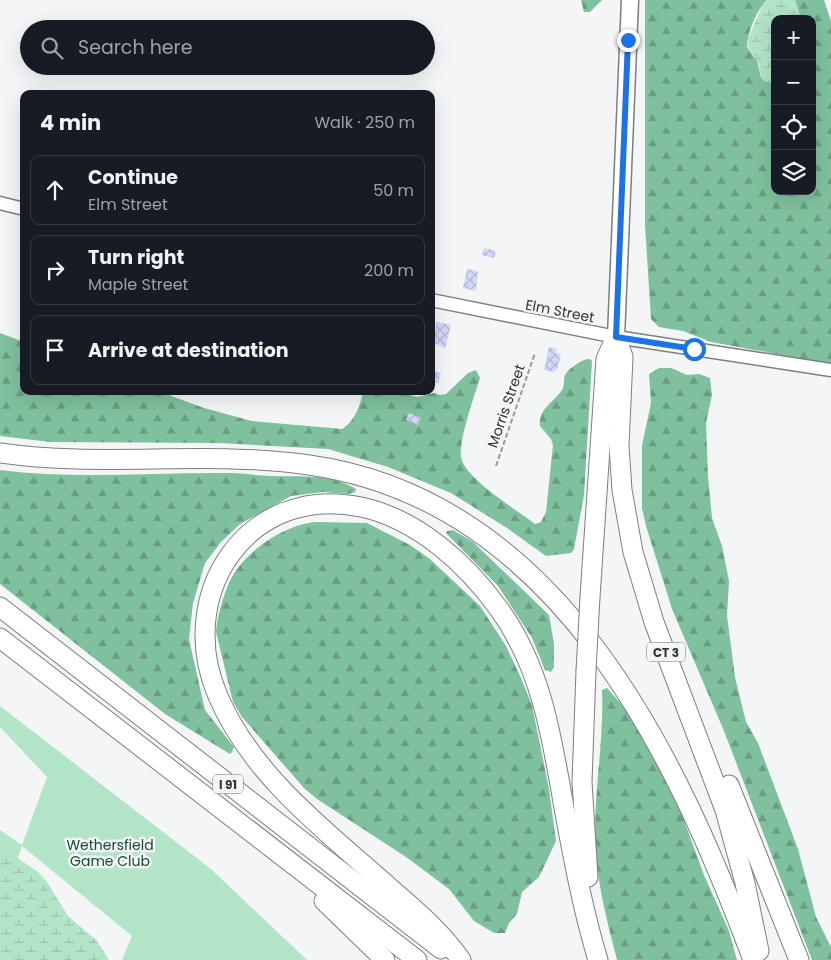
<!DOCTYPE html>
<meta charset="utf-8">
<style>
:root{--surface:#171b24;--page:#20242c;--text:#f1f3f6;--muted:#9ea1a6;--line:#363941}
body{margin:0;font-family:Poppins,sans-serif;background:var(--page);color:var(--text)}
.controls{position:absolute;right:15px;top:15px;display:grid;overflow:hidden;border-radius:10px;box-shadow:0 5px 20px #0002}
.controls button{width:45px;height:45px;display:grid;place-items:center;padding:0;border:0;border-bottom:1px solid var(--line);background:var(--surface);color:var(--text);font:25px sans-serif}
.stop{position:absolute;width:15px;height:15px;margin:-11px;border:4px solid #1a73e8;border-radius:50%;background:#fff}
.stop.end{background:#1a73e8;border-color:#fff;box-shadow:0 1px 5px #0008}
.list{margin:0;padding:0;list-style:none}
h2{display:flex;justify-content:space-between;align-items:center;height:65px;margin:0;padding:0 20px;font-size:21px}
h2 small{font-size:16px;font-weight:400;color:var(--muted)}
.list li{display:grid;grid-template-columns:32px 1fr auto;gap:15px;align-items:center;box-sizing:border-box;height:70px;margin:0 10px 10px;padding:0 10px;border:1px solid var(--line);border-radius:10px}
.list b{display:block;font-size:19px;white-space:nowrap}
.list p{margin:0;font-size:16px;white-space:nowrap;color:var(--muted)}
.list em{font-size:16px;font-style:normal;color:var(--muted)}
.icon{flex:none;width:28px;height:28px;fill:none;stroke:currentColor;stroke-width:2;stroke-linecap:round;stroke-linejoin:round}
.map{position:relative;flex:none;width:831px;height:960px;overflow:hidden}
.search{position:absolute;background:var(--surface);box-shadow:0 5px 20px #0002;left:20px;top:20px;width:415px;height:55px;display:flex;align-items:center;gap:12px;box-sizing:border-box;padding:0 18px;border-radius:28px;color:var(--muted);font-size:19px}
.panel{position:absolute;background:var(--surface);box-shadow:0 5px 20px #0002;left:20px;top:90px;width:415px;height:305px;border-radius:10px}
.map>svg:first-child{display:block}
.green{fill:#b2e4c8}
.forest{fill:url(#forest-firs)}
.wetland{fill:url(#wetland-marsh)}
.building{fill:url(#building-cross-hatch)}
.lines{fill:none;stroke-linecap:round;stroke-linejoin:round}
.minor-casing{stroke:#7d7e7f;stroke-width:15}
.major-casing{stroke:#7d7e7f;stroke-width:19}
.highway-casing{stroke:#7d7e7f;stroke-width:21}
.path{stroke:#999a9b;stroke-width:2;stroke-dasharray:5 2.5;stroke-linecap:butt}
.minor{stroke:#fff;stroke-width:12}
.major{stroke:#fff;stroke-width:16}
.highway{stroke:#fff;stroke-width:19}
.highway-bridge-casing{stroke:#7d7e7f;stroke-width:21;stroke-linecap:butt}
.highway-bridge{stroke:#fff;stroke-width:19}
.route{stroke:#1a73e8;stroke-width:6}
.labels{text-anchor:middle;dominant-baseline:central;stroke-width:5;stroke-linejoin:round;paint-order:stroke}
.shield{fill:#f4f5f7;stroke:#6c6c6d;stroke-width:1}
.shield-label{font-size:12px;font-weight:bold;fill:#313232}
.street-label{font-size:14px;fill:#313232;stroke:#f4f5f7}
.park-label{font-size:14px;fill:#154932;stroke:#f4f5f7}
</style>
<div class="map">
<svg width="831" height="960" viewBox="0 0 831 960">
<defs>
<pattern id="forest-firs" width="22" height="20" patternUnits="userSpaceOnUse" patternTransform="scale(1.25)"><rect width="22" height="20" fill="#7fc19e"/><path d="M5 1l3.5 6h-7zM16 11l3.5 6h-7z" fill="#699d81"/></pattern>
<pattern id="wetland-marsh" width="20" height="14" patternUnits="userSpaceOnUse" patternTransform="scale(1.25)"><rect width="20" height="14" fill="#b2e4c8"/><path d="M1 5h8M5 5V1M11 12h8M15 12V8" fill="none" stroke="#9ac4ac"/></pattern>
<pattern id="building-cross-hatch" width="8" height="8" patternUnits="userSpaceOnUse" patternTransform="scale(1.25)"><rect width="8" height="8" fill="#d2d7fb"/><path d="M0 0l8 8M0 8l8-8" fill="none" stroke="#b5b9d8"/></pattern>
</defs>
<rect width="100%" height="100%" fill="#f4f5f7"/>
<path class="green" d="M0 706 211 869 307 960H122L132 936 22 846 0 907V830L22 845 47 777 0 727Z"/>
<g class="forest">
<path d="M581 0H602L590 12H584Z"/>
<path d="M645 0H767C757 9 747 33 747 47L757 61 761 78 771 82 775 81V191H812V19H801L795 0H824L831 21V364L711 342 683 331 659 327 651 319 645 225Z"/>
<path d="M0 333 24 342V391H158L204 408 252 421 342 429C354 422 361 405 363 391H398L417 397 434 393 440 395 446 394 468 373 476 370 480 378C474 397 459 439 461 457 465 479 517 510 535 524L541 522 546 512 553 445 551 439 540 426C538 409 554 402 562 390 565 386 563 380 565 375 568 369 583 358 590 359L592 361 584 495 574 549 571 553 546 556 507 528 451 493 388 467 328 449 220 443 50 442 0 436Z"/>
<path d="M659 368H671L687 375 699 374 710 378 712 395 706 423 708 477 712 518 722 546 729 581 727 616 735 677 746 722 758 743 798 849 816 917 831 947V960H812L724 731 672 609 646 526 642 508V445L651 403 649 374Z"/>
<path d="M0 470C77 480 155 472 232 473 245 473 258 476 270 476 299 477 330 473 356 489L355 492 349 494 323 492 291 496 240 524 221 542 205 563 193 603 189 639 205 710 234 747 232 752 230 754 165 714 0 584Z"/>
<path d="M317 522 367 523 410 545 430 559 480 606 506 646 521 678 532 705 549 789 556 841 539 877 522 892 517 914 509 923 505 933H494L474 921 449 889 406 857 317 799 304 788 242 717 233 702 216 632C217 617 225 589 232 577 248 549 286 524 317 522Z"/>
<path d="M453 530 473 542 549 615 554 644V667L551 672 545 670 532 638 498 586 446 533 447 531Z"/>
<path d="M607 688 623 706 650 750 679 807 704 875 729 931 737 960H617C606 917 595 876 595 832 595 785 604 737 602 690Z"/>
</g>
<g class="wetland">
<path d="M767 0H795L801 19H775V81L765 82C759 77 761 71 758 63 755 55 747 50 747 41L763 4Z"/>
<path d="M0 846 38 872 47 882 68 916 97 941 109 960H0Z"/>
</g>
<g class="building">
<path d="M484 248 496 251 494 258 482 255Z"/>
<path d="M467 269 478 271 476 291 463 288Z"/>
<path d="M437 322 451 325 445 348 432 342Z"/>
<path d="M549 347 557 349 556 353 561 354 557 370 554 372 544 370Z"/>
<path d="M431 370 441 373 438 383 431 382Z"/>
<path d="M409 413 421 418 418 425 406 420Z"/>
</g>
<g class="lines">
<defs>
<g id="minor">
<path d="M0 203 24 209"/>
<path d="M431 300 616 337 831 370"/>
</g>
<path id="major" d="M616 337 630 0"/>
<g id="highway">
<path d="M616 337 623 357 619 446 622 490 633 552 654 622 725 810 745 883 759 951"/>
<path d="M0 453C102 468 207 450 309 465 557 500 675 751 753 960"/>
<path d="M590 597 606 359 616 337"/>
<path d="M0 607 441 949"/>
<path d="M0 638 417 960"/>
<path d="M586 671 582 782 588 877"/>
<path d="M729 785 799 960"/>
<path d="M324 901 385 960"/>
<path d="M461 960C441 931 415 910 389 887 326 831 252 776 218 696 174 595 247 483 361 507 417 519 466 563 499 609 544 671 553 746 566 819 575 867 584 914 598 960"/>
</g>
</defs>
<use href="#minor" class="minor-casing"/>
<use href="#major" class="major-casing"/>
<use href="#highway" class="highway-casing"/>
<path class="path" d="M496 466 535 353"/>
<use href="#minor" class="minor"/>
<use href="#major" class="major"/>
<use href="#highway" class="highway"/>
<defs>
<path id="highway-bridge" d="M586 671 590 597"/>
</defs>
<use href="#highway-bridge" class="highway-bridge-casing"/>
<use href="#highway-bridge" class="highway-bridge"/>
</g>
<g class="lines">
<path class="route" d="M628 40 616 337 694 349"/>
</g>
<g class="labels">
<g class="shield">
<rect x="647" y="642.5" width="38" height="19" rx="4"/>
<rect x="213" y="774.5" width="30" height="19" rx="4"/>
</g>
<g class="shield-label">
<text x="666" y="652">CT 3</text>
<text x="228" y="784">I 91</text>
</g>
<g class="street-label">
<text transform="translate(560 311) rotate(11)">Elm Street</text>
<text transform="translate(506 406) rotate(-71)">Morris Street</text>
</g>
<g class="park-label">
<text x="110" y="845">Wethersfield<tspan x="110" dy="16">Game Club</tspan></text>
</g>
</g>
</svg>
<div class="controls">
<button>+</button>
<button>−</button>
<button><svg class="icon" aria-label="locate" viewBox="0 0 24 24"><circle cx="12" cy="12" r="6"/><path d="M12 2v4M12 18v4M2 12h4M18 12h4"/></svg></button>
<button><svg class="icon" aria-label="layers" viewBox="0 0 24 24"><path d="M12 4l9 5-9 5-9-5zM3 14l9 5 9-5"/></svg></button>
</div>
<div class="stop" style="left:694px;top:349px"></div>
<div class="stop end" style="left:628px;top:40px"></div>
<div class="search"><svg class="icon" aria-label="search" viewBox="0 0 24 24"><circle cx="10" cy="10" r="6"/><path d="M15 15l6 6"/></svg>Search here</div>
<section class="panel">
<h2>4 min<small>Walk · 250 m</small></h2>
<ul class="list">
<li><svg class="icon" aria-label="ahead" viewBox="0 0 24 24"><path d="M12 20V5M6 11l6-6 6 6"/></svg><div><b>Continue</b><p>Elm Street</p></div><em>50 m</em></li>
<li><svg class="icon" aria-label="right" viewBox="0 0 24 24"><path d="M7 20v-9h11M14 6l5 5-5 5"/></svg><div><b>Turn right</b><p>Maple Street</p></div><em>200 m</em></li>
<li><svg class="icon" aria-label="arrive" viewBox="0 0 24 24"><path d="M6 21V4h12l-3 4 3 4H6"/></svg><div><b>Arrive at destination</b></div></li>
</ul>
</section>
</div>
